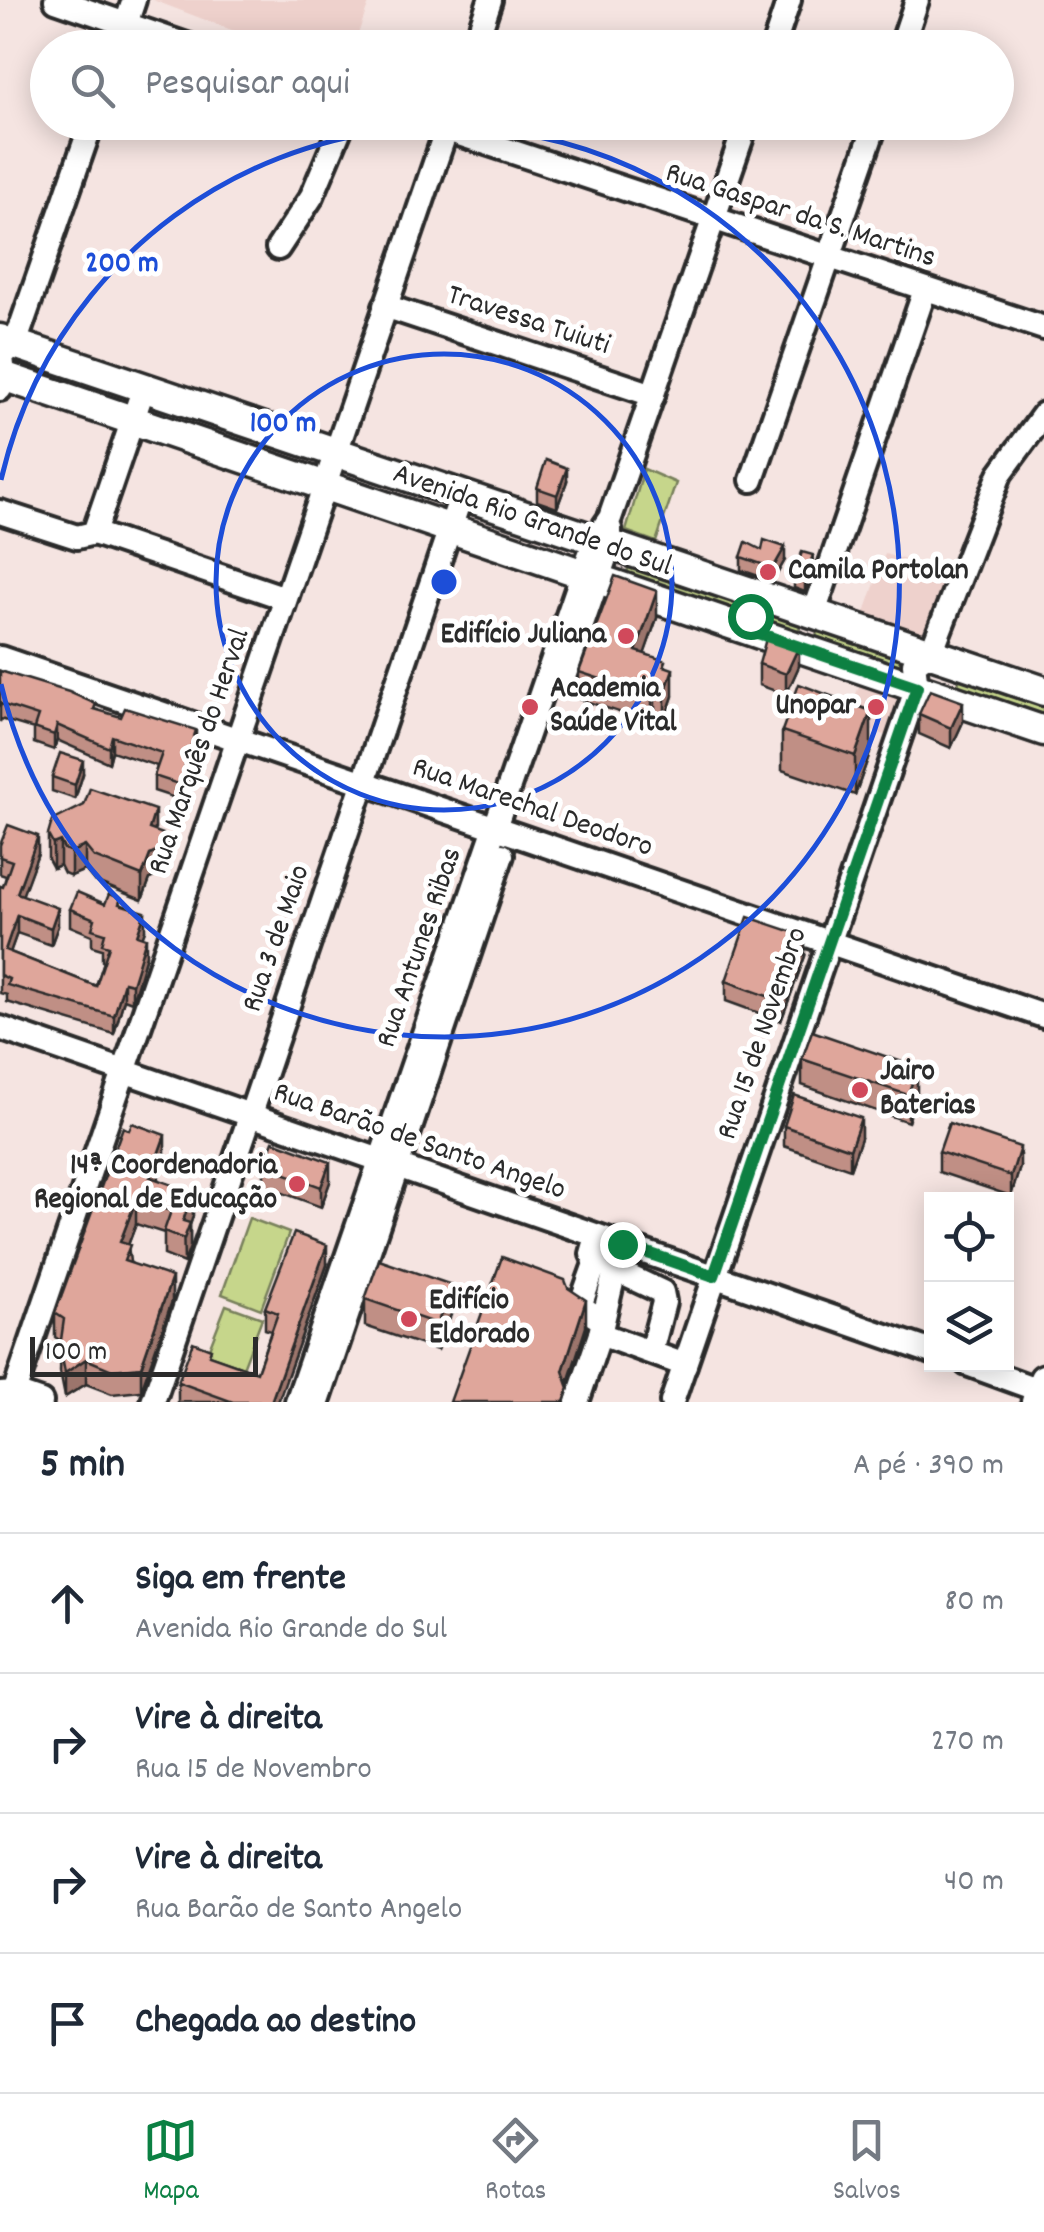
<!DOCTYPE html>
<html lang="pt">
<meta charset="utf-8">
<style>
:root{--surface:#fff;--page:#f6f6f7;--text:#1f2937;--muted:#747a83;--line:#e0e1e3;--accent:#0b8043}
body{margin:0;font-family:Dekko,sans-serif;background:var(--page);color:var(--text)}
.controls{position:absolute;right:30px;bottom:30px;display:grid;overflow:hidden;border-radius:0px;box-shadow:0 5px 25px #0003}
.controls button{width:90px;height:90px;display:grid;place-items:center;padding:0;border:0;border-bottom:2px solid var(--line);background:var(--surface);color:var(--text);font:50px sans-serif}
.scale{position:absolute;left:30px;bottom:25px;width:228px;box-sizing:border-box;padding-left:10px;border:5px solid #2b2b2b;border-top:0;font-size:28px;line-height:35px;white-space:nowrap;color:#2b2b2b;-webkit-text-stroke:8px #fff;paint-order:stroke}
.stop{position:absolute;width:30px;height:30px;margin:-22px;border:8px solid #0b8043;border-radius:50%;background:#fff}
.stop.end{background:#0b8043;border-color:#fff;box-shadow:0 2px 10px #0008}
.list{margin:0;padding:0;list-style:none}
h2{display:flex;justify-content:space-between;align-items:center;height:130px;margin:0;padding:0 40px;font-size:42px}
h2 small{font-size:32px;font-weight:400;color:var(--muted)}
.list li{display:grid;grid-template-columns:65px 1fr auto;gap:30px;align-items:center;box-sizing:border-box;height:140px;padding:0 40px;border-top:2px solid var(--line)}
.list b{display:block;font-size:38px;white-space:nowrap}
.list p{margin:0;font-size:32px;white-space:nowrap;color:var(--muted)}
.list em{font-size:32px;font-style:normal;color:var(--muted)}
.icon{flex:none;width:55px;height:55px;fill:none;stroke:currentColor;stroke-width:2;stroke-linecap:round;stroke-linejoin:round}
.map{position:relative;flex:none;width:1044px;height:1402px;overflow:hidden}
.search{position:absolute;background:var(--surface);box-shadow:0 5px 25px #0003;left:30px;right:30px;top:30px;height:110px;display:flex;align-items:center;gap:25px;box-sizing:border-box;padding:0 35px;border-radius:55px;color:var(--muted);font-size:38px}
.sheet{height:690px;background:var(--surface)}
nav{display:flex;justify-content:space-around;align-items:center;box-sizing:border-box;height:140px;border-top:2px solid var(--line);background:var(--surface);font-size:28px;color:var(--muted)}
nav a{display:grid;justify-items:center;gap:5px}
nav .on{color:var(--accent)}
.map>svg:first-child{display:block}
.built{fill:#eed1cc}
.green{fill:#c6d68b;stroke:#78805b;stroke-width:2.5}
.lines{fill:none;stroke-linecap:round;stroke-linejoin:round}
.minor-casing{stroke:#2b2b2b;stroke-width:30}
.major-casing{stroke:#2b2b2b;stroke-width:35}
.minor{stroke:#fff;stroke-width:22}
.major{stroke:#fff;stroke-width:28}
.wall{fill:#c08f85;stroke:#2b2b2b;stroke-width:2.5}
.shaded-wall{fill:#9c746c;stroke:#2b2b2b;stroke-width:2.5}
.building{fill:#dfa69b;stroke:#2b2b2b;stroke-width:2.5}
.route{stroke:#0b8043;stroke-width:12}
.ring{fill:none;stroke:#1d4ed8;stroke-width:5}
.poi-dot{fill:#d1495b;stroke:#fff;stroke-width:4}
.labels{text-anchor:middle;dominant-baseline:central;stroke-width:10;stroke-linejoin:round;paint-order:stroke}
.street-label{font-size:30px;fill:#2b2b2b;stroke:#fff}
.poi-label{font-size:30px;font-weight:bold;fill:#2b2b2b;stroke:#fff;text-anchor:start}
.centre{fill:#1d4ed8;stroke:#fff;stroke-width:5}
.ring-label{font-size:30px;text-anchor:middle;font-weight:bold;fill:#1d4ed8;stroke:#fff;stroke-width:10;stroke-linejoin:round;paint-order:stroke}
</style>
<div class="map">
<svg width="1044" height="1402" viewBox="0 0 1044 1402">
<rect width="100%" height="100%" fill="#f5e4e1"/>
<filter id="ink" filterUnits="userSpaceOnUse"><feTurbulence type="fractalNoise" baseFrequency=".01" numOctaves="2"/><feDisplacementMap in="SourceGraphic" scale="20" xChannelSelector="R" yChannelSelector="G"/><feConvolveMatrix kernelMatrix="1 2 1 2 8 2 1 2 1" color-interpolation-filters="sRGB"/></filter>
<g filter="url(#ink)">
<g class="built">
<path d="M153 0H370L353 48 276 47Z"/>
<path d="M885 554 946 572 925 639 863 618Z"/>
<path d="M862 679 905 694 891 737 845 722Z"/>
</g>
<g class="green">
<path d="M644 469 676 483 656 542 626 531Z"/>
<path d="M631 560 752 600 750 616 626 575Z"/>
<path d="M759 601 804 618 797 633 753 617Z"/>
<path d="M820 625 911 653 905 670 815 638Z"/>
<path d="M961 673 1044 701V718L957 689Z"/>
<path d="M249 1218 289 1233 261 1309 222 1294Z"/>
<path d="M226 1305 262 1318 241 1373 205 1359Z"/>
</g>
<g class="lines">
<defs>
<g id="minor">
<path d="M56 0 195 48"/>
<path d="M118 48 134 0"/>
<path d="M474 48 490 0"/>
<path d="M773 48 789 0"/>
<path d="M901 48 917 0"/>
<path d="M423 122 1044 328"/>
<path d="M278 248 312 196 343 122"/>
<path d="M385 306 653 395"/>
<path d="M0 389 4 376 2 356 15 344 92 122"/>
<path d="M752 480 876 122"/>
<path d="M0 512 77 537 94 533 144 387"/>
<path d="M94 533 285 598"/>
<path d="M815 610 925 290"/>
<path d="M0 658 1044 1016"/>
<path d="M565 674 610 544V529"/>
<path d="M0 1028 932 1352"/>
<path d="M597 1236 592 1254 596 1261 662 1292 664 1302 651 1352"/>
<path d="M595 1316 580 1306 596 1261"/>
<path d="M600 1334 618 1257"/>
<path d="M967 1364 1044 1392"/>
<path d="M1 1394 15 1393 41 1402"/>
<path d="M11 1402 449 122"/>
<path d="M153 1402 461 496"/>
<path d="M297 1402 583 572 595 540 610 518 747 122"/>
<path d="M318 1402 502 855"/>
<path d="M577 1402 600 1334 685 1365"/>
<path d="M672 1402 917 687 914 664 932 650 1000 474 1044 414"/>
</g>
<g id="major">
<path d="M0 339 1044 691"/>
<path d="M0 375 1044 731"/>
<path d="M1036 1402 1044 1379"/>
</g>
</defs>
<use href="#minor" class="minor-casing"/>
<use href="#major" class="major-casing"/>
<use href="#minor" class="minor"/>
<use href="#major" class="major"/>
</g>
<g class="wall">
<path d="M567 481 557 508 537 501V488Z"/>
<path d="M741 557 785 560 773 581 741 570Z"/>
<path d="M813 569 805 592 794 588V574Z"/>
<path d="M657 618 644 654 666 666 673 696 665 719 655 716 652 723 579 699V672Z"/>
<path d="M759 664 799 666 786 695 759 685Z"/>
<path d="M0 671 96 710 196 746 189 767 193 783 187 802 154 791V776L157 766 112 751 109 763 57 740 54 750 34 743V729L1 719 0 722Z"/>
<path d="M919 714 963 722 951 748 919 734Z"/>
<path d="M782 731 871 750 855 795 782 770Z"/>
<path d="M83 774 75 799 52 791V777Z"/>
<path d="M155 831 168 870 150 879 142 900 94 881 85 870 71 876 64 873 60 865 53 868 48 859V835Z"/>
<path d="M0 845 38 853 22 895 58 926 51 945 17 933 10 952 96 986 104 962 102 961V949L92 946V935L70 926V909L105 904H121L145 930 142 937 146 955 132 1002 124 999 114 1034 7 1002V995L0 993V886L3 887 6 876 0 874Z"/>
<path d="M805 956 781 1021 726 1001V981Z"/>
<path d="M802 1059 917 1094 908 1122 802 1085Z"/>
<path d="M784 1126 861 1138 850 1169 784 1146Z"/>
<path d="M939 1152 1020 1167 1011 1196 939 1172Z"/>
<path d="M165 1159 157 1180 193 1216 190 1225V1247L184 1263 164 1255V1233L136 1224 128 1245 130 1262 172 1301 141 1391 112 1394 86 1384 65 1397 60 1372 61 1341 55 1337V1313Z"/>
<path d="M264 1166 330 1182 321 1207 264 1186Z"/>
<path d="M327 1265 278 1402H178V1382L211 1356 257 1372 271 1331 265 1329V1308Z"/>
<path d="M365 1299 452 1312 437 1350 365 1326Z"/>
</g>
<g class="shaded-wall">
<path d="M567 468V481L557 508V495Z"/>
<path d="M785 547V560L773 581V568Z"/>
<path d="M813 555V569L805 592V578Z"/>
<path d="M657 591V618L636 678V651Z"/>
<path d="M799 646V666L786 695V674Z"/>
<path d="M673 669V696L665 719V692Z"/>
<path d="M655 690V716L652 723V696Z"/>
<path d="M963 702V722L951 748V728Z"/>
<path d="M871 711V750L855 795V756Z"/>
<path d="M57 725V740L54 750V735Z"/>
<path d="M196 730V746L185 780V765Z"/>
<path d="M112 736V751L109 763V748Z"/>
<path d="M83 760V774L75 799V785Z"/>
<path d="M193 768V783L187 802V787Z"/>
<path d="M155 810V834L149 829Z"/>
<path d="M38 836V853L17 910V893Z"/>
<path d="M60 841V865L53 868V844Z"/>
<path d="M85 846V870L71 876V852Z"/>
<path d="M168 846V870L150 879 142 900V876L150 855Z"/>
<path d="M58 908V926L51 945V928Z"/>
<path d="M145 912V930L137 952V935Z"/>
<path d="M17 915V933L5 967V950Z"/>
<path d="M805 936V956L781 1021V1001Z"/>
<path d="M146 938V955L132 1002V984Z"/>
<path d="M124 982V999L114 1034V1016Z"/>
<path d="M917 1067V1094L908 1122V1095Z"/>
<path d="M861 1118V1138L850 1169V1149Z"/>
<path d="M165 1135V1159L150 1201V1177Z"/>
<path d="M1020 1147V1167L1011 1196V1176Z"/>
<path d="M330 1162V1182L321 1207V1187Z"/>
<path d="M193 1192V1216L190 1225V1247L184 1263 183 1221Z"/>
<path d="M136 1200V1224L120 1266V1242Z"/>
<path d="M327 1245V1265L278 1402H271Z"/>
<path d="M172 1277V1301L141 1391V1367Z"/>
<path d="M452 1285V1312L437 1350V1324Z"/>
<path d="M586 1300V1327L563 1398V1371Z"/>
<path d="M86 1359V1384L65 1397V1373Z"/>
</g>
<g class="building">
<path d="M546 460 567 468 557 495 537 488Z"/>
<path d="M764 540 785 547 773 568 741 557 746 542 762 550Z"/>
<path d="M802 552 813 555 805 578 794 574Z"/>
<path d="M615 576 657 591 636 651 666 661 664 666 673 669 665 692 655 690 652 696 579 672Z"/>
<path d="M767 635 799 646 786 674 759 664Z"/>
<path d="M0 671 69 692 96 704 94 709 121 717 125 708 196 730 185 765 193 768 187 787 154 776 162 753 112 736 109 748 57 725 54 735 34 728 38 716 1 704 0 707Z"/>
<path d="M799 684 871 711 855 756 782 731Z"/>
<path d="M930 690 963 702 951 728 919 714Z"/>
<path d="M60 753 83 760 75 785 52 777Z"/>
<path d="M90 788 155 810 149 829 163 834 168 846 150 855 142 876 94 857 85 846 71 852 64 849 60 841 53 844 48 835 52 821 84 805Z"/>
<path d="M8 825 38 836 17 893 58 908 51 928 17 915 5 950 96 986 109 946 102 944 105 933 92 929 95 919 70 909 77 892 105 904 109 894 121 898 119 904 145 912 137 935 146 938 137 968 132 984 124 982 114 1016 7 985 9 979 0 975V886L3 887 12 861 0 857V845Z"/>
<path d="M748 917 805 936 781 1001 726 981Z"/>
<path d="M812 1031 917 1067 908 1095 802 1059Z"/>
<path d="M794 1095 861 1118 850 1149 784 1126Z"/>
<path d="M132 1123 165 1135 150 1177 193 1192 183 1221 190 1223 184 1239 164 1231 171 1211 136 1200 120 1242 130 1245 124 1261 172 1277 141 1367 112 1370 86 1359 65 1373 60 1347 64 1319 55 1313 123 1127 129 1130Z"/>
<path d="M949 1123 1020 1147 1011 1176 939 1152Z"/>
<path d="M273 1141 330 1162 321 1187 264 1166Z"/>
<path d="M294 1233 327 1245 271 1402H233L178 1382 193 1342 211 1349 209 1355 257 1372 278 1313 265 1308Z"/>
<path d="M502 1257 565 1280 568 1288 586 1300 563 1371 569 1388 564 1402H450Z"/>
<path d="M379 1260 452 1285 437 1324 365 1299Z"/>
</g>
</g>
<g class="lines" filter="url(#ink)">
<path class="route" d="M622 1244 714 1276 917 687 746 629 750 616"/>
</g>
<g class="ring">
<circle cx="444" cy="582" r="228"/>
<path d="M1 480A455 455 0 1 1 1 684"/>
</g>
<g class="poi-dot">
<circle cx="768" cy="572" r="10"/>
<circle cx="626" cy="636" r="10"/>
<circle cx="530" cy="707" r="10"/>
<circle cx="876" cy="707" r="10"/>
<circle cx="860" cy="1090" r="10"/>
<circle cx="297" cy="1184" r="10"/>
<circle cx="409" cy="1319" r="10"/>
</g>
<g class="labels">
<g class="street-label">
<text transform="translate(800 217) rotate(18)">Rua Gaspar da S. Martins</text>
<text transform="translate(528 322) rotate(18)">Travessa Tuiuti</text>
<text transform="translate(532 522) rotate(19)">Avenida Rio Grande do Sul</text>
<text transform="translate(201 752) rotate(-71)">Rua Marquês do Herval</text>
<text transform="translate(532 809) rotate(19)">Rua Marechal Deodoro</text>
<text transform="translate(278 939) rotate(-71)">Rua 3 de Maio</text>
<text transform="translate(421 948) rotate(-71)">Rua Antunes Ribas</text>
<text transform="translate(764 1034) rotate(-71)">Rua 15 de Novembro</text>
<text transform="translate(419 1143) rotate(19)">Rua Barão de Santo Angelo</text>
</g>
<g class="poi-label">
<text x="788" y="572">Camila Portolan</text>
<text x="606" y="636" text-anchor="end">Edifício Juliana</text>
<text x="550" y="690">Academia<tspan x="550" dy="34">Saúde Vital</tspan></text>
<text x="856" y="707" text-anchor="end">Unopar</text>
<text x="880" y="1073">Jairo<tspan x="880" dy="34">Baterias</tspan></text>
<text x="277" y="1167" text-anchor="end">14ª Coordenadoria<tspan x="277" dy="34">Regional de Educação</tspan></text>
<text x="429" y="1302">Edifício<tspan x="429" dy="34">Eldorado</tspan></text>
</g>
</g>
<circle cx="444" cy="582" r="15" class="centre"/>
<g class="ring-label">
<text x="122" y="271">200 m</text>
<text x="283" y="431">100 m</text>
</g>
</svg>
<div class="controls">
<button><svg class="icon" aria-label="locate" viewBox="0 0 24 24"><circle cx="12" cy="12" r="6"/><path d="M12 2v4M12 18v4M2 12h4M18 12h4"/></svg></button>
<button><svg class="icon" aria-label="layers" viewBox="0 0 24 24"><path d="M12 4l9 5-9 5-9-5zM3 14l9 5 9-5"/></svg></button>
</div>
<div class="scale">100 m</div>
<div class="stop" style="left:750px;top:616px"></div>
<div class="stop end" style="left:622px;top:1244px"></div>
<div class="search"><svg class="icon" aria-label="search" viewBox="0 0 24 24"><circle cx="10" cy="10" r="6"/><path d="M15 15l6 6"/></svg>Pesquisar aqui</div>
</div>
<section class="sheet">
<h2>5 min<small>A pé · 390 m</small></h2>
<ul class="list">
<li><svg class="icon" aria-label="ahead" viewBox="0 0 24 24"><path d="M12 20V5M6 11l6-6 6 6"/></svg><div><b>Siga em frente</b><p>Avenida Rio Grande do Sul</p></div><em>80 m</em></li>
<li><svg class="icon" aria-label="right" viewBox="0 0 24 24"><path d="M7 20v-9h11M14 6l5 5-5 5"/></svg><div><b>Vire à direita</b><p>Rua 15 de Novembro</p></div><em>270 m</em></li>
<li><svg class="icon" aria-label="right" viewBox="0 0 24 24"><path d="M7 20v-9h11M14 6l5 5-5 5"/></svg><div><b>Vire à direita</b><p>Rua Barão de Santo Angelo</p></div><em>40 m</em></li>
<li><svg class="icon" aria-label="arrive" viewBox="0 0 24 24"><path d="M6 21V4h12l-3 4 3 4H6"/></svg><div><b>Chegada ao destino</b></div></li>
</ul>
</section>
<nav>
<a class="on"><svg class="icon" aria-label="map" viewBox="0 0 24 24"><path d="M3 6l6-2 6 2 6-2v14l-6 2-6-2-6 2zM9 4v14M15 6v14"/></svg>Mapa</a>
<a><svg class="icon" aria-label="directions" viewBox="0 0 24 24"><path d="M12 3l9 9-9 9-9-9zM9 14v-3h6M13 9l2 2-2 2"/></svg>Rotas</a>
<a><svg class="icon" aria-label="saved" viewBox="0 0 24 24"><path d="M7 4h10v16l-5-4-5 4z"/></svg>Salvos</a>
</nav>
